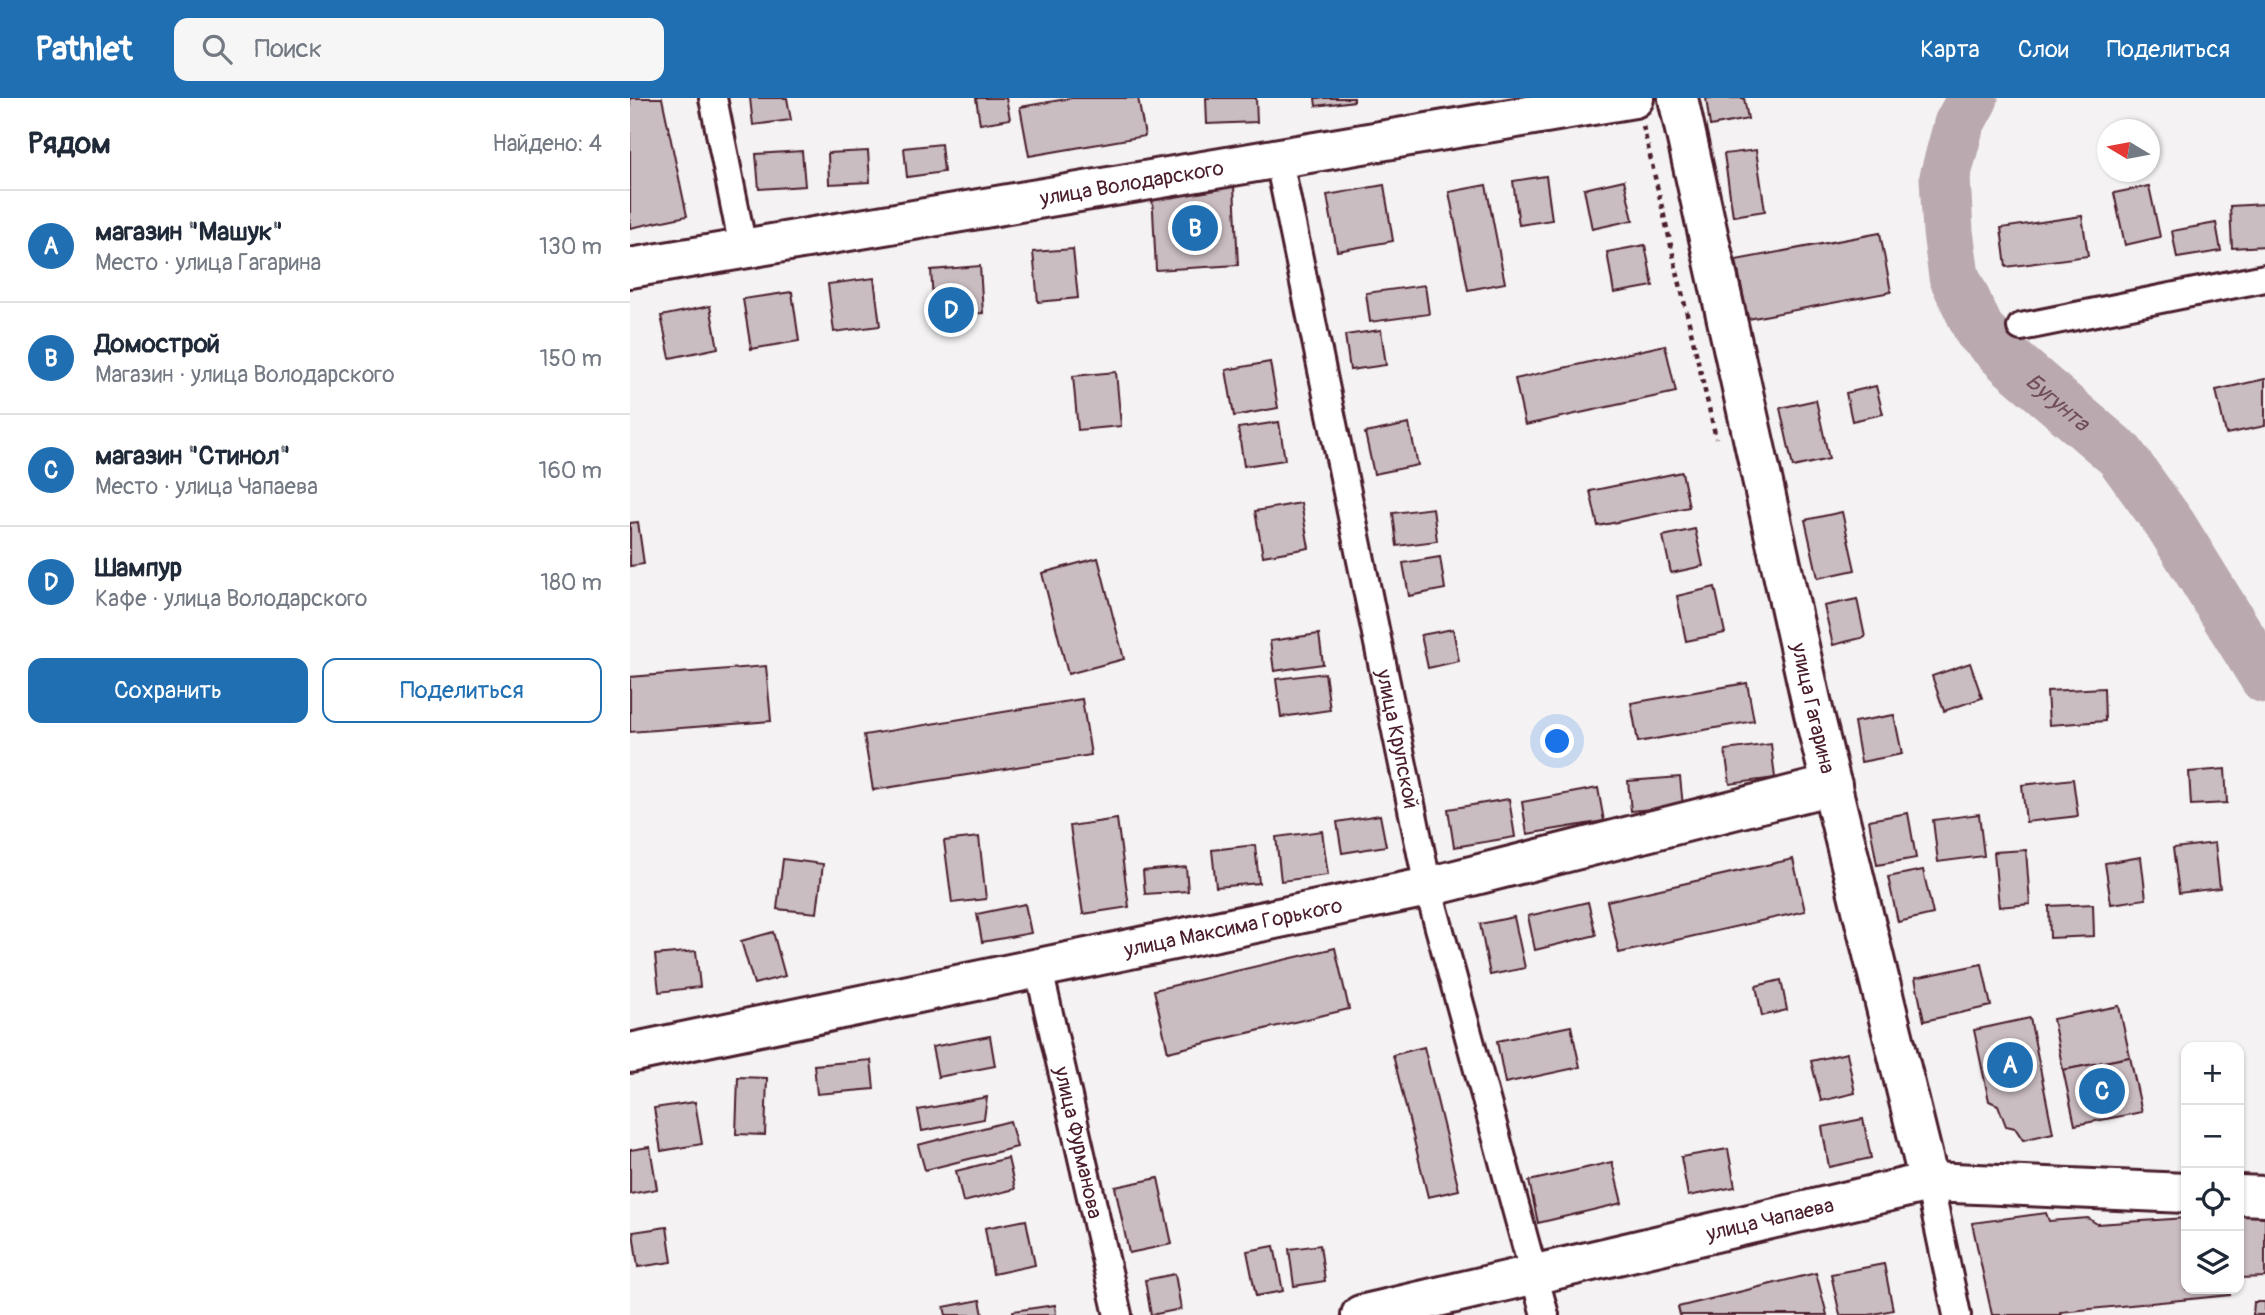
<!DOCTYPE html>
<html lang="ru">
<meta charset="utf-8">
<style>
:root{--surface:#fff;--page:#f6f6f7;--text:#1f2937;--muted:#747a83;--line:#e0e1e3;--accent:#1f6fb2}
body{margin:0;font-family:Pangolin,sans-serif;background:var(--page);color:var(--text)}
.controls{position:absolute;right:21px;bottom:21px;display:grid;overflow:hidden;border-radius:14px;box-shadow:0 2px 5px #0004}
.controls button{width:63px;height:63px;display:grid;place-items:center;padding:0;border:0;border-bottom:2px solid var(--line);background:var(--surface);color:var(--text);font:35px sans-serif}
.compass{position:absolute;left:1467px;top:21px;width:63px;height:63px;border-radius:50%;background:var(--surface);box-shadow:0 2px 5px #0004;rotate:280deg}
.you{position:absolute;left:928px;top:644px;width:24px;height:24px;margin:-18px;border:5px solid #fff;border-radius:50%;background:#1a73e8;box-shadow:0 0 0 10px #1a73e833}
.badge{display:grid;place-items:center;width:46px;height:46px;border-radius:50%;background:var(--accent);color:#fff;font-size:23px;font-weight:700}
.pin{position:absolute;translate:-50% -50%;border:4px solid #fff;box-shadow:0 2px 7px #0006}
.list{margin:0;padding:0;list-style:none}
h2{display:flex;justify-content:space-between;align-items:center;height:91px;margin:0;padding:0 28px;font-size:30px}
h2 small{font-size:23px;font-weight:400;color:var(--muted)}
.list li{display:grid;grid-template-columns:46px 1fr auto;gap:21px;align-items:center;box-sizing:border-box;height:112px;padding:0 28px;border-top:2px solid var(--line)}
.list b{display:block;font-size:26px;white-space:nowrap}
.list p{margin:0;font-size:23px;white-space:nowrap;color:var(--muted)}
.list em{font-size:23px;font-style:normal;color:var(--muted)}
.actions{display:flex;gap:14px;padding:21px 28px}
.actions a{flex:1;padding:16px 0;border:2px solid var(--accent);border-radius:14px;text-align:center;font-size:24px;color:var(--accent)}
.actions .main{background:var(--accent);color:#fff}
.icon{flex:none;width:38px;height:38px;fill:none;stroke:currentColor;stroke-width:2;stroke-linecap:round;stroke-linejoin:round}
.map{position:relative;flex:none;width:1635px;height:1217px;overflow:hidden}
header{display:flex;align-items:center;gap:42px;box-sizing:border-box;height:98px;padding:0 35px;background:var(--accent);color:#fff}
header strong{font-size:33px}
nav{display:flex;gap:38px;margin-inline-start:auto;font-size:24px}
.search{width:490px;height:63px;background:var(--page);display:flex;align-items:center;gap:18px;box-sizing:border-box;padding:0 24px;border-radius:14px;color:var(--muted);font-size:26px}
main{display:flex}
aside{flex:1;background:var(--surface)}
.map>svg:first-child{display:block}
.lines{fill:none;stroke-linecap:round;stroke-linejoin:round}
.river{stroke:#baa9ae;stroke-width:51}
.building{fill:#cabdc1;stroke:#4a1f2b;stroke-width:2}
.street-casing{stroke:#4a1f2b;stroke-width:32}
.secondary-casing{stroke:#4a1f2b;stroke-width:44}
.path{stroke:#4a1f2b;stroke-width:4.5;stroke-dasharray:5 5;stroke-linecap:butt}
.street{stroke:#fff;stroke-width:26}
.secondary{stroke:#fff;stroke-width:38}
.labels{text-anchor:middle;dominant-baseline:central;stroke-width:5;stroke-linejoin:round;paint-order:stroke}
.street-label{font-size:21px;fill:#4a1f2b;stroke:#fff}
.water-label{font-size:23px;font-style:italic;fill:#714f59;stroke:#fff}
</style>
<header>
<strong>Pathlet</strong>
<div class="search"><svg class="icon" aria-label="search" viewBox="0 0 24 24"><circle cx="10" cy="10" r="6"/><path d="M15 15l6 6"/></svg>Поиск</div>
<nav><a>Карта</a><a>Слои</a><a>Поделиться</a></nav>
</header>
<main>
<aside>
<h2>Рядом<small>Найдено: 4</small></h2>
<ul class="list">
<li><span class="badge">A</span><div><b>магазин &quot;Машук&quot;</b><p>Место · улица Гагарина</p></div><em>130 m</em></li>
<li><span class="badge">B</span><div><b>Домострой</b><p>Магазин · улица Володарского</p></div><em>150 m</em></li>
<li><span class="badge">C</span><div><b>магазин &quot;Стинол&quot;</b><p>Место · улица Чапаева</p></div><em>160 m</em></li>
<li><span class="badge">D</span><div><b>Шампур</b><p>Кафе · улица Володарского</p></div><em>180 m</em></li>
</ul>
<div class="actions"><a class="main">Сохранить</a><a>Поделиться</a></div>
</aside>
<div class="map">
<svg width="1635" height="1217" viewBox="0 0 1635 1217">
<rect width="100%" height="100%" fill="#f4f2f2"/>
<filter id="ink" filterUnits="userSpaceOnUse"><feTurbulence type="fractalNoise" baseFrequency=".0143" numOctaves="2"/><feDisplacementMap in="SourceGraphic" scale="14" xChannelSelector="R" yChannelSelector="G"/><feConvolveMatrix kernelMatrix="1 2 1 2 8 2 1 2 1" color-interpolation-filters="sRGB"/></filter>
<g filter="url(#ink)">
<g class="lines">
<path class="river" id="s1" d="M1343 0 1329 26 1315 79 1318 134 1324 178 1349 232 1381 264 1490 357 1542 429 1635 580"/>
</g>
<g class="building">
<path d="M0 0H32L57 118 0 130Z"/>
<path d="M120 0H157L161 22 123 27Z"/>
<path d="M346 0H376L380 21 350 26Z"/>
<path d="M442 0H508L515 38 399 58 390 9Z"/>
<path d="M576 0H626L627 24 577 26Z"/>
<path d="M685 0H724V3L686 8Z"/>
<path d="M1076 0H1114L1118 21 1080 28Z"/>
<path d="M311 46 314 74 277 79 274 50Z"/>
<path d="M1126 52 1135 113 1103 118 1094 56Z"/>
<path d="M172 53 175 88 129 91 126 56Z"/>
<path d="M238 53 240 84 199 86 198 55Z"/>
<path d="M916 78 922 122 889 127 883 83Z"/>
<path d="M994 82 1003 122 962 131 954 91Z"/>
<path d="M754 87 763 143 707 153 697 97Z"/>
<path d="M856 87 875 185 838 192 819 94Z"/>
<path d="M604 88 608 167 526 172 522 93Z"/>
<path d="M1519 88 1530 139 1495 147 1484 95Z"/>
<path d="M1635 106V148L1602 150 1600 108Z"/>
<path d="M1452 118 1458 158 1376 169 1371 130Z"/>
<path d="M1586 125 1591 153 1547 160 1542 133Z"/>
<path d="M1250 135 1261 194 1118 221 1106 162Z"/>
<path d="M1015 147 1023 188 984 195 977 154Z"/>
<path d="M443 151 448 200 408 204 403 154Z"/>
<path d="M350 168 353 215 304 218 301 172Z"/>
<path d="M244 180 250 228 204 234 198 186Z"/>
<path d="M795 187 799 216 740 224 736 195Z"/>
<path d="M162 194 169 243 121 251 113 201Z"/>
<path d="M80 208 88 250 40 260 31 218Z"/>
<path d="M751 232 756 267 720 272 715 237Z"/>
<path d="M1035 247 1046 294 895 327 885 281Z"/>
<path d="M640 264 648 310 604 318 596 272Z"/>
<path d="M486 274 491 328 448 332 443 278Z"/>
<path d="M1635 281V328L1596 336 1586 292Z"/>
<path d="M1246 288 1253 316 1222 323 1216 295Z"/>
<path d="M1186 302 1199 361 1163 369 1150 310Z"/>
<path d="M649 324 655 362 614 368 608 330Z"/>
<path d="M779 326 788 367 744 376 735 335Z"/>
<path d="M1052 374 1059 409 968 428 960 393Z"/>
<path d="M671 405 679 450 633 458 625 413Z"/>
<path d="M803 410 807 443 767 448 763 415Z"/>
<path d="M1212 414 1225 472 1188 480 1175 422Z"/>
<path d="M8 424 14 466 0 468V425Z"/>
<path d="M1065 431 1073 468 1041 475 1033 438Z"/>
<path d="M810 459 815 491 779 498 773 465Z"/>
<path d="M468 460 494 561 438 576 412 475Z"/>
<path d="M1085 489 1095 535 1056 543 1047 498Z"/>
<path d="M1227 501 1235 539 1203 547 1194 508Z"/>
<path d="M823 531 829 563 798 570 791 537Z"/>
<path d="M689 536 693 566 644 573 640 543Z"/>
<path d="M1340 565 1352 600 1314 613 1302 578Z"/>
<path d="M136 568 141 623 0 634V579Z"/>
<path d="M695 575 700 612 651 619 646 581Z"/>
<path d="M1117 585 1124 623 1008 644 1001 605Z"/>
<path d="M1474 590 1475 623 1419 627 1417 593Z"/>
<path d="M452 601 461 657 243 692 234 637Z"/>
<path d="M1264 617 1272 656 1231 664 1224 624Z"/>
<path d="M1141 646 1145 680 1100 686 1095 652Z"/>
<path d="M1595 671 1597 705 1561 707 1559 674Z"/>
<path d="M1050 679 1053 708 1001 713 998 683Z"/>
<path d="M1443 681 1448 718 1396 724 1392 687Z"/>
<path d="M968 690 974 723 897 736 892 704Z"/>
<path d="M879 701 885 739 824 749 818 711Z"/>
<path d="M1278 715 1286 760 1247 767 1239 722Z"/>
<path d="M1349 716 1354 758 1308 764 1303 722Z"/>
<path d="M750 717 756 748 712 755 707 724Z"/>
<path d="M487 721 499 809 453 816 440 728Z"/>
<path d="M692 733 698 777 651 783 646 739Z"/>
<path d="M349 739 356 801 322 805 314 743Z"/>
<path d="M1585 745 1590 790 1549 795 1543 750Z"/>
<path d="M625 747 629 785 586 789 582 752Z"/>
<path d="M1396 752 1400 806 1369 809 1364 754Z"/>
<path d="M1511 759 1516 801 1481 806 1475 765Z"/>
<path d="M153 761 193 766 187 815 147 811Z"/>
<path d="M1163 761 1175 813 989 855 977 803Z"/>
<path d="M556 769 558 793 515 796 513 773Z"/>
<path d="M1293 772 1303 816 1268 824 1258 779Z"/>
<path d="M958 804 966 837 905 852 898 818Z"/>
<path d="M395 806 401 835 352 844 347 816Z"/>
<path d="M1463 806 1464 838 1420 840 1419 808Z"/>
<path d="M884 819 895 870 860 877 850 826Z"/>
<path d="M143 834 155 878 124 886 111 843Z"/>
<path d="M705 850 719 911 538 954 524 892Z"/>
<path d="M66 853 70 889 29 894 25 857Z"/>
<path d="M1352 866 1361 908 1294 923 1285 880Z"/>
<path d="M1151 882 1157 912 1132 918 1126 888Z"/>
<path d="M1489 908 1500 959 1433 972 1423 921Z"/>
<path d="M1400 920 1423 1035 1393 1042 1385 1030 1376 1028 1368 1007 1359 1003 1344 932Z"/>
<path d="M941 928 950 969 875 985 867 943Z"/>
<path d="M360 938 365 968 308 979 302 949Z"/>
<path d="M794 949 829 1092 798 1099 763 957Z"/>
<path d="M1217 955 1225 995 1191 1003 1181 963Z"/>
<path d="M1500 959 1512 1014 1445 1027 1433 972Z"/>
<path d="M241 962 244 991 187 996 184 967Z"/>
<path d="M108 979 137 980 135 1037 106 1036Z"/>
<path d="M357 999 354 1021 292 1033 288 1012Z"/>
<path d="M65 1004 72 1046 31 1053 24 1010Z"/>
<path d="M1233 1021 1241 1060 1199 1069 1192 1029Z"/>
<path d="M380 1023 387 1049 295 1072 288 1047Z"/>
<path d="M20 1049 27 1091 0 1096V1052Z"/>
<path d="M1098 1051 1105 1089 1058 1098 1051 1059Z"/>
<path d="M378 1060 385 1091 333 1104 326 1073Z"/>
<path d="M982 1064 992 1105 908 1125 899 1083Z"/>
<path d="M528 1080 542 1146 499 1155 485 1089Z"/>
<path d="M1635 1114V1179L1609 1180V1116Z"/>
<path d="M1416 1115 1419 1123 1458 1120 1467 1126 1556 1120V1191H1599L1600 1197 1430 1214 1431 1217H1362L1342 1125Z"/>
<path d="M396 1122 405 1167 363 1176 355 1130Z"/>
<path d="M37 1129 42 1164 8 1169 3 1134Z"/>
<path d="M690 1147 695 1183 664 1188 659 1151Z"/>
<path d="M644 1148 653 1193 626 1198 617 1153Z"/>
<path d="M1254 1166 1263 1212 1239 1217H1210L1201 1176Z"/>
<path d="M1186 1175 1197 1217H1050L1048 1209Z"/>
<path d="M545 1176 551 1211 521 1217 515 1182Z"/>
<path d="M350 1202 353 1217H316L314 1209Z"/>
<path d="M1624 1204H1635V1217H1623Z"/>
<path d="M425 1207 426 1217H383V1213Z"/>
</g>
<g class="lines">
<defs>
<g id="street">
<path d="M83 0 113 150"/>
<path id="s2" d="M648 58 798 789 915 1217"/>
<path d="M1391 229 1635 180"/>
<path id="s3" d="M409 872 488 1217"/>
<path d="M1299 1084 1327 1217"/>
</g>
<g id="secondary">
<path id="s4" d="M1048 0 1184 616 1299 1084"/>
<path id="s5" d="M0 170 1004 0"/>
<path id="s6" d="M0 955 798 789 1202 687"/>
<path d="M1609 1097 1635 1098"/>
<path id="s7" d="M731 1217 1299 1084 1556 1095"/>
</g>
</defs>
<use href="#street" class="street-casing"/>
<use href="#secondary" class="secondary-casing"/>
<path class="path" d="M1013 28 1086 340"/>
<use href="#street" class="street"/>
<use href="#secondary" class="secondary"/>
</g>
</g>
<g class="labels">
<g class="street-label">
<text stroke="none"><textPath href="#s5" startOffset="509">улица Володарского</textPath></text>
<text stroke="none"><textPath href="#s4" startOffset="625">улица Гагарина</textPath></text>
<text stroke="none"><textPath href="#s2" startOffset="595">улица Крупской</textPath></text>
<text stroke="none"><textPath href="#s6" startOffset="616">улица Максима Горького</textPath></text>
<text stroke="none"><textPath href="#s3" startOffset="177">улица Фурманова</textPath></text>
<text stroke="none"><textPath href="#s7" startOffset="420">улица Чапаева</textPath></text>
</g>
<g class="water-label">
<text stroke="none"><textPath href="#s1" startOffset="350">Бугунта</textPath></text>
</g>
</g>
</svg>
<div class="controls">
<button>+</button>
<button>−</button>
<button><svg class="icon" aria-label="locate" viewBox="0 0 24 24"><circle cx="12" cy="12" r="6"/><path d="M12 2v4M12 18v4M2 12h4M18 12h4"/></svg></button>
<button><svg class="icon" aria-label="layers" viewBox="0 0 24 24"><path d="M12 4l9 5-9 5-9-5zM3 14l9 5 9-5"/></svg></button>
</div>
<svg class="compass" viewBox="-18 -18 36 36"><path d="M0-13l5 13h-10z" fill="#e53935"/><path d="M0 13l5-13h-10z" fill="#747a83"/></svg>
<div class="you"></div>
<div class="pin badge" style="left:1380px;top:967px">A</div>
<div class="pin badge" style="left:565px;top:130px">B</div>
<div class="pin badge" style="left:1472px;top:993px">C</div>
<div class="pin badge" style="left:321px;top:212px">D</div>
</div>
</main>
